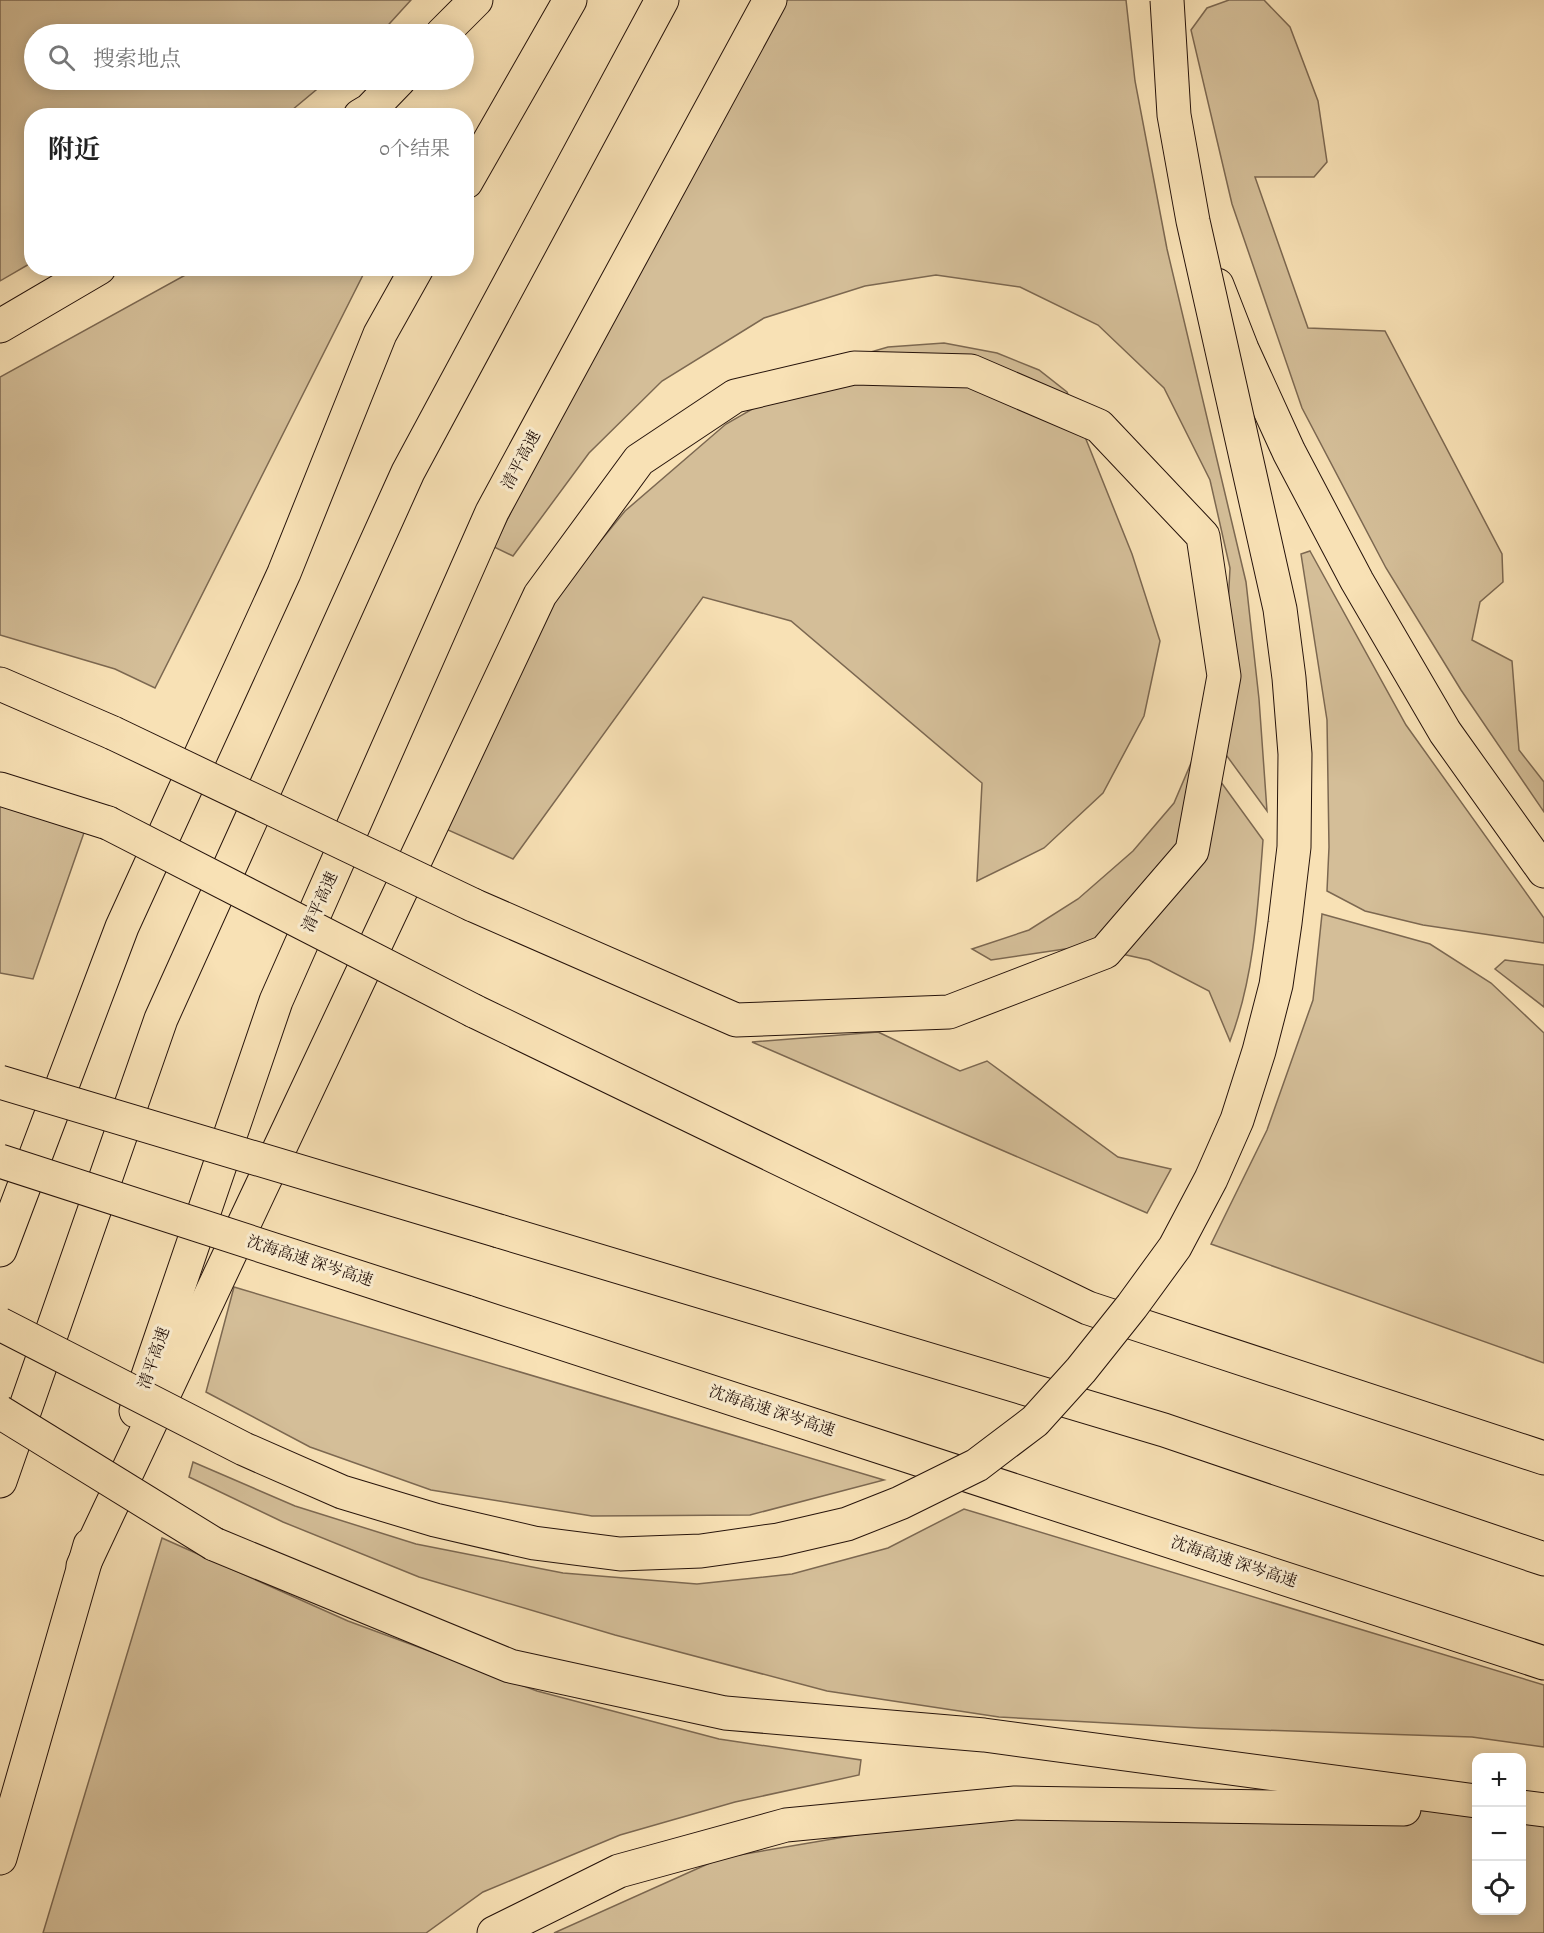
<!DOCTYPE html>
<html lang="zh">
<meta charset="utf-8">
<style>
:root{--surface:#fff;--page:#f2f2f2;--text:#222;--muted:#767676;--line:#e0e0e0}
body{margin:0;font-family:Alegreya,"Noto Serif SC",serif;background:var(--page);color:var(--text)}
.controls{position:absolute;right:18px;bottom:18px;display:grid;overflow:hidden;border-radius:12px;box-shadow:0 3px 15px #0003}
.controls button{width:54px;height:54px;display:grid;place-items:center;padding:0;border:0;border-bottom:2px solid var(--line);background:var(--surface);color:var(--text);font:30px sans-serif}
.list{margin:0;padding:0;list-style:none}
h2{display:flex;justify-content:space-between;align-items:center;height:78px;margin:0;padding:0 24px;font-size:26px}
h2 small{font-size:20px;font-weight:400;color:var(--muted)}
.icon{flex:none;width:33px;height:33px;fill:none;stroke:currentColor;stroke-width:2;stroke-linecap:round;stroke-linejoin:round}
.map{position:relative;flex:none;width:1544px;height:1933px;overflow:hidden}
.search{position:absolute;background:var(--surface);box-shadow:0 3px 15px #0003;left:24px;top:24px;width:450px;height:66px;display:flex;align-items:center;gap:15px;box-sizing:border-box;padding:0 21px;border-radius:33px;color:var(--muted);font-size:22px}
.panel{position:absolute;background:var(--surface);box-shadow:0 3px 15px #0003;left:24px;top:108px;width:450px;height:168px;border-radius:24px}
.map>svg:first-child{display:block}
.green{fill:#d4be98;stroke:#7c6851;stroke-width:1.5}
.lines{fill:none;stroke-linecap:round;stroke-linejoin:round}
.highway-casing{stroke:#25120a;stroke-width:35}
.highway{stroke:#f8e1b5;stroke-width:33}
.highway-bridge-casing{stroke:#25120a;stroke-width:35;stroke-linecap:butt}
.highway-bridge{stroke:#f8e1b5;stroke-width:33}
.labels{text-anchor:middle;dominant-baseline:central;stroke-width:6;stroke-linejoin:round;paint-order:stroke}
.street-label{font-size:16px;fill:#25120a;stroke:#faeccf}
</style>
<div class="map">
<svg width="1544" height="1933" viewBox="0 0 1544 1933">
<rect width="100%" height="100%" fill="#f8e1b5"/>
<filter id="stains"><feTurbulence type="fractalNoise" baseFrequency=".00333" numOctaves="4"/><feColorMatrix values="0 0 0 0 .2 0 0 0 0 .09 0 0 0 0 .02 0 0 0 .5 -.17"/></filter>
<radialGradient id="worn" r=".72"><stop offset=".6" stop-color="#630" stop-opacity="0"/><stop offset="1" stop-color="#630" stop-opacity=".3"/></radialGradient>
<g class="green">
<path d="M0 0H411L380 34H34V80H328L286 115 32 116 31 263 0 281Z"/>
<path d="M758 0H1126L1135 81 1167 249 1246 582 1259 699 1267 811 1208 730 1226 644 1230 568 1210 480 1164 388 1098 325 1020 287 936 275 865 286 764 318 662 381 589 453 513 556 494 547Z"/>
<path d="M1229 0H1264L1290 27 1318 101 1327 162 1314 177H1255L1308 328 1385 331 1502 554 1503 582 1480 602 1472 640 1512 661 1519 750 1544 782V812L1461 690 1386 568 1302 408 1232 204 1191 30 1207 8Z"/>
<path d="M198 268 366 269 155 688 115 669 0 635V377Z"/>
<path d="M944 343 997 353 1039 370 1067 392 1132 554 1160 641 1144 716 1103 793 1044 848 977 881 982 783 791 621 703 597 513 859 439 826 548 605 625 511 726 424 833 363 888 347Z"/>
<path d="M1310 551 1406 725 1544 918V943L1423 925 1365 911 1327 891 1329 847 1327 720 1301 554Z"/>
<path d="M1197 749 1263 840C1258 907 1254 978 1230 1041L1209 991 1149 960 1085 946 991 960 972 949 1029 930 1078 899 1133 851 1174 803Z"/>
<path d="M0 774 94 804 33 979 0 973Z"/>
<path d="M1322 914 1430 944 1491 983 1544 1033V1363L1211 1244 1267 1130 1313 1000Z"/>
<path d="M1505 960 1544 965V1007L1495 969Z"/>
<path d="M878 1032 960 1071 987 1061 1118 1157 1171 1169 1147 1213 752 1042Z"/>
<path d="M234 1287 884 1480 750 1515 592 1516 431 1490 310 1447 206 1392Z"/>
<path d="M193 1462 295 1506 416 1544 563 1573 697 1584 792 1574 888 1548 964 1509 1544 1685V1747L1472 1737 1199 1728 999 1717 827 1691 615 1635 419 1577 283 1522 189 1477Z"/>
<path d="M162 1538 348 1621 537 1691 719 1739 861 1760 859 1775 735 1802 620 1835 483 1892 426 1933H43Z"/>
<path d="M1160 1799 1476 1813V1910H1522V1818L1544 1820V1933H554L721 1858 950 1819Z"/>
</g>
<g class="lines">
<defs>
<g id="highway">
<path d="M442 34 476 0"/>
<path d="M360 116 370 110 399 80"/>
<path d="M466 182 570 0"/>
<path d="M1217 285 1242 349 1289 452 1357 581 1445 732 1544 871"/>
<path d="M0 326 99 268"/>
<path d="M0 684 113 733"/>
<path d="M0 789 108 823"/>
<path d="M474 1011 1088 1308 1544 1458"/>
<path d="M499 1231 1164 1430 1544 1559"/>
<path d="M0 1250 122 927 284 573 380 334 417 268"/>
<path d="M466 1312 1544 1663"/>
<path d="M136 1411 276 1001 492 512 770 0"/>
<path d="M0 1481 161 1019 408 472 662 0"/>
<path d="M214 1544 510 1666 725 1713 984 1735 1476 1801"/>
<path d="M83 1566 540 595 639 460 735 396 854 368 971 371 1099 426 1203 536 1224 676 1192 851 1105 952 949 1012 736 1020 473 905"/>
<path d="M1522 1807 1544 1810"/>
<path d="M0 1858 90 1545"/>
<path d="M494 1933 619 1871 786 1825 1015 1803 1404 1809"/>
</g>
</defs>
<use href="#highway" class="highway-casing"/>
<use href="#highway" class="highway"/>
<defs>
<g id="highway-bridge">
<path d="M113 733 473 905"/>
<path d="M108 823 474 1011"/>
<path d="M0 1082 499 1231"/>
<path d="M0 1161 466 1312"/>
<path d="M0 1324 244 1449 342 1492 435 1520 534 1543 620 1554 701 1551 778 1540 847 1524 900 1503 977 1465 1035 1421 1081 1370 1132 1306 1175 1247 1211 1179 1237 1120 1259 1051 1276 985 1285 923 1294 847 1295 754 1289 678 1280 609 1193 221 1174 115 1167 0"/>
<path d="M0 1412 214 1544"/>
</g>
</defs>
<use href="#highway-bridge" class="highway-bridge-casing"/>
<use href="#highway-bridge" class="highway-bridge"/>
</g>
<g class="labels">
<g class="street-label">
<text transform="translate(521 460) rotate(-62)">清平高速</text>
<text transform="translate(320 902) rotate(-66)">清平高速</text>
<text transform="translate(310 1261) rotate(18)">沈海高速 深岑高速</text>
<text transform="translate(154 1358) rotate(-71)">清平高速</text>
<text transform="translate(772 1411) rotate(18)">沈海高速 深岑高速</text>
<text transform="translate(1234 1562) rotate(18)">沈海高速 深岑高速</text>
</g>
</g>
<rect width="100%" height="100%" filter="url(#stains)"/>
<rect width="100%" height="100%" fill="url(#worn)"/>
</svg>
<div class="controls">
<button>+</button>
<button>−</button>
<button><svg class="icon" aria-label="locate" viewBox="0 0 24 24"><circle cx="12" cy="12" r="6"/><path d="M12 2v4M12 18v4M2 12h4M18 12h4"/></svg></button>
</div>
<div class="search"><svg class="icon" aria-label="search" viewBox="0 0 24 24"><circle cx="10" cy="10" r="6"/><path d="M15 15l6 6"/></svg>搜索地点</div>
<section class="panel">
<h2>附近<small>0个结果</small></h2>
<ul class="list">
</ul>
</section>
</div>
